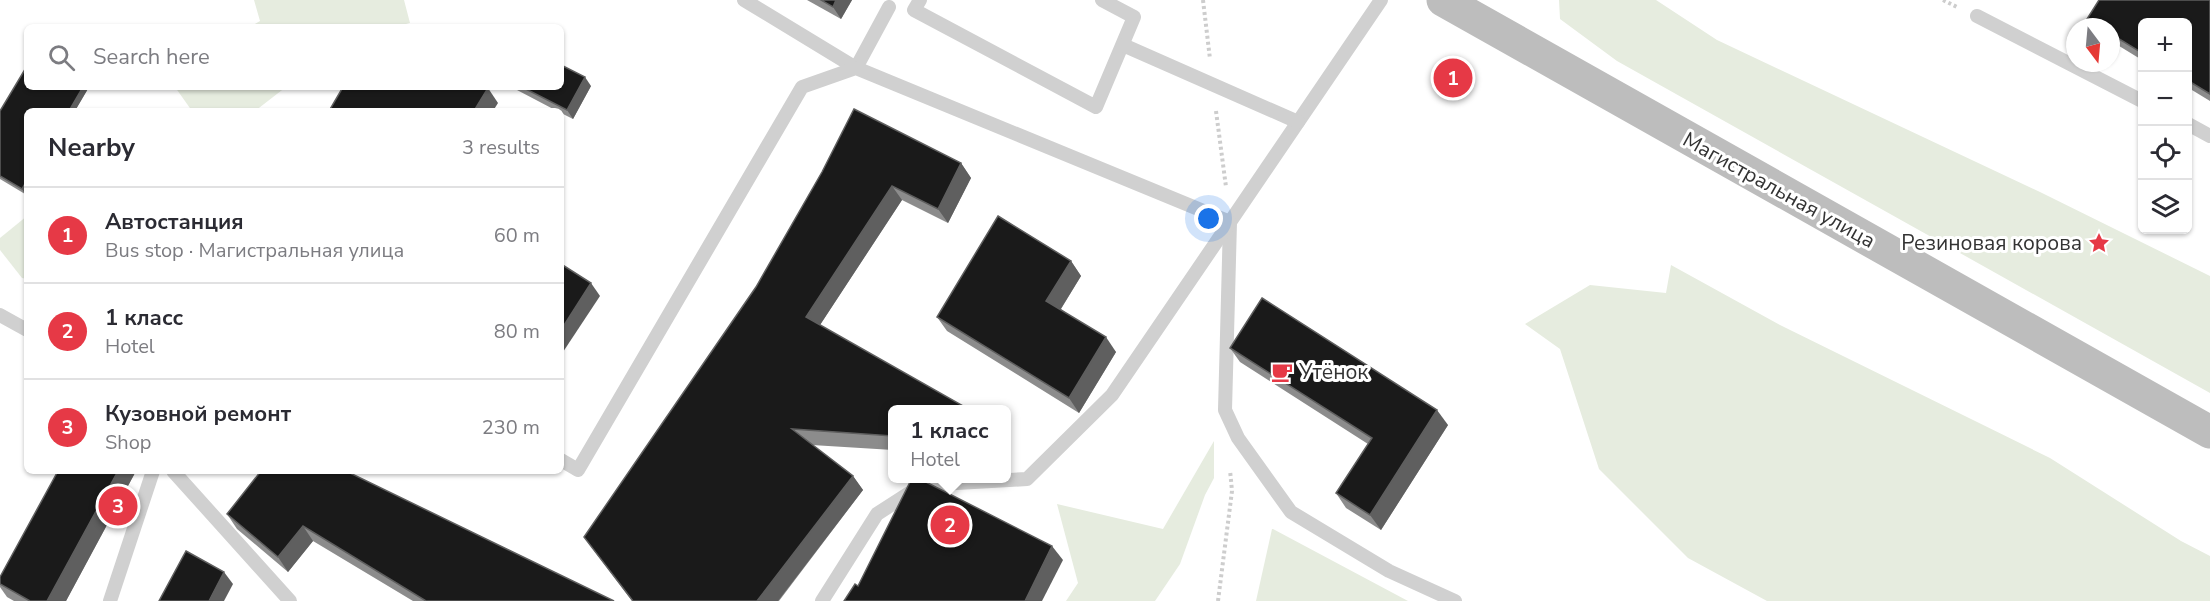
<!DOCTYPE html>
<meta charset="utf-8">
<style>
:root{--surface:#fff;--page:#f2f2f3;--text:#2b2b33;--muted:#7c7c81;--line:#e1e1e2;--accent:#e63946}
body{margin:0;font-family:"Nunito Sans",sans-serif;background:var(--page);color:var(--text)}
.controls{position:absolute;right:18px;top:18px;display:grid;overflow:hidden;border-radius:9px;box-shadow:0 2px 4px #0004}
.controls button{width:54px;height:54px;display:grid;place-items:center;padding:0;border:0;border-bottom:2px solid var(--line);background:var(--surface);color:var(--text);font:30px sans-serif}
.compass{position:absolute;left:2066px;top:18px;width:54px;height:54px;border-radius:50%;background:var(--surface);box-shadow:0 2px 4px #0004;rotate:164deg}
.you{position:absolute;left:1209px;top:219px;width:21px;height:21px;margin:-15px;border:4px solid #fff;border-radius:50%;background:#1a73e8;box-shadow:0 0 0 9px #1a73e833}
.badge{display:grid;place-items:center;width:39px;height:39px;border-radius:50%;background:var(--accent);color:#fff;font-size:20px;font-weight:700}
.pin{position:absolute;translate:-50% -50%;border:3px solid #fff;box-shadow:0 2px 6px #0006}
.popup{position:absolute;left:888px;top:405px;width:123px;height:78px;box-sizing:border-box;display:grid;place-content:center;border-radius:9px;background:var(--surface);filter:drop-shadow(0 2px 4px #0005);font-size:20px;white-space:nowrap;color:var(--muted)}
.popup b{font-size:22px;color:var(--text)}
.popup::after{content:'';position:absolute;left:50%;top:100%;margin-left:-12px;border:12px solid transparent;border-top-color:var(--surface)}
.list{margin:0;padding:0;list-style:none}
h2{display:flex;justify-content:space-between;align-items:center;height:78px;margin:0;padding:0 24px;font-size:26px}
h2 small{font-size:20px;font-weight:400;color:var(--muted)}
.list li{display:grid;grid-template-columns:39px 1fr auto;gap:18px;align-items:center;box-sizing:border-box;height:96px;padding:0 24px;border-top:2px solid var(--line)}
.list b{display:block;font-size:22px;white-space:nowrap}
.list p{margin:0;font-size:20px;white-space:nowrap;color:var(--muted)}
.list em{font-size:20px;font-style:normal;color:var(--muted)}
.icon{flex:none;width:33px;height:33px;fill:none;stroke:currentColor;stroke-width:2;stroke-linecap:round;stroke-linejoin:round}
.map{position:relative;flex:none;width:2210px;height:601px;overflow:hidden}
.search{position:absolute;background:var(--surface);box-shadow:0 2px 4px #0004;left:24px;top:24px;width:540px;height:66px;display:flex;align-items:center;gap:15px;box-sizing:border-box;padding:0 21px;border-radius:9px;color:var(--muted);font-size:22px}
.panel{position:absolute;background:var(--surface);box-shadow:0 2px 4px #0004;left:24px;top:108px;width:540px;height:366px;border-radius:9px}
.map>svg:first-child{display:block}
.green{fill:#e6ecdf}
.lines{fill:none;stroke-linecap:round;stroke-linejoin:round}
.path{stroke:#cdcdcd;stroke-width:4;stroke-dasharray:3 3;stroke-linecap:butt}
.lane{stroke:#d0d0d0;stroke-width:14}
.secondary{stroke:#bdbdbd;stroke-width:33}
.wall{fill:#8c8c8c}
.shaded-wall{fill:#5f5f5f}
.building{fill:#1a1a1a;stroke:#5f5f5f;stroke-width:1.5}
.labels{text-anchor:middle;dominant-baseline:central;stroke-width:6;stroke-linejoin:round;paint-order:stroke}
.street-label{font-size:21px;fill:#333;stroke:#fff}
.poi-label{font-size:21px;fill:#333;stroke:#fff;text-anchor:end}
</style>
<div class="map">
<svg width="2210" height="601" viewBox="0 0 2210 601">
<rect width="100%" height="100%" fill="#fff"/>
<g class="green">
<path d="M254 0H404L410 23 394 27H250L260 21Z"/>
<path d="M1559 0H1656L1717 40 2040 192 2210 276V393L1617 61 1560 19Z"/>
<path d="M175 87H286L255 111H192Z"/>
<path d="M27 216V279L22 278 0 250V238Z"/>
<path d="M1671 265 1780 325 2050 458 2181 541 2210 556V601H1767L1688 558 1599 469 1560 349 1525 324 1590 285 1666 293Z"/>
<path d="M1214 441V478L1205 495 1180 564 1155 601H1066L1078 583 1057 504 1163 529Z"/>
<path d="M1272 529H1273L1408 601H1256Z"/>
</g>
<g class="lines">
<g class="path">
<path d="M1203 0 1210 59"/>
<path d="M1943 0 1957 7"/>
<path d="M1216 111 1226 187"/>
<path d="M1218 601 1232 491 1230 470"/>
</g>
<g class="lane">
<path d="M744 0 856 68 889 7"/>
<path d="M920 0 914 10 1096 107 1134 17 1102 0"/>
<path d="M1381 0 1230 222 1225 410 1238 438 1291 512 1389 571 1455 601"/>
<path d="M1977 16 2142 101"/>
<path d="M1123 45 1298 122"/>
<path d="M2188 124 2210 136"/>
<path d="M0 315 27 330"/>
<path d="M561 460 578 470 802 87 856 68 1230 222 1112 395 1027 479 922 485 877 514 822 601"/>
<path d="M173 471 290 601"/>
<path d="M110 601 153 471"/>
</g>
<path class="secondary" d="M1443 0 2210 432"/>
</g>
<g class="wall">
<path d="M807 0H852L841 19Z"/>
<path d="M2210 0V101L2187 87V22H2142V60L2111 41V27H2092L2087 19Z"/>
<path d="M591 86 573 119 561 113V111H557L517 90 515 87Z"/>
<path d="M27 87H89L25 194 0 179V111Z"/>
<path d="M961 163 971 178 948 223 902 200 820 325 893 410V450L812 445 853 476 863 490 779 601H632L584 537 756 287 822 172Z"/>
<path d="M1071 261 1081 276 1061 309 1116 352 1079 413 947 331 937 317Z"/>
<path d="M1230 348 1448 425 1381 530 1346 508 1336 493 1368 444 1240 362Z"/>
<path d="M136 471 66 601H14L7 597 0 587V577Z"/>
<path d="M261 471 614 601H413L313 541 288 572 237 529 227 514Z"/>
</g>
<g class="shaded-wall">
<path d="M836 0H852L841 19 833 7Z"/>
<path d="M585 77 591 86 573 119 567 110Z"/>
<path d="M83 87H89L75 111H69Z"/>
<path d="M488 88 498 103 493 111H474Z"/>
<path d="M961 163 971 178 948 223 938 209Z"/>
<path d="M27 180V191L25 194 22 189Z"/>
<path d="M892 186 902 200 816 331 806 317Z"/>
<path d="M1071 261 1081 276 1057 315 1046 301Z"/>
<path d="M591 283 600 296 561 355V330Z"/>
<path d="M1106 337 1116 352 1079 413 1069 398Z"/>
<path d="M1437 410 1448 425 1381 530 1370 515Z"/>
<path d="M118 471H136L66 601H47Z"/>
<path d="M853 476 863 490 778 601H757Z"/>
<path d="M303 526 313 541 288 572 278 557Z"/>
<path d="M1052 546 1063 560 1042 601H1025Z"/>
<path d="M224 572 233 584 224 601H209Z"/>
</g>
<g class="building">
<path d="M821 0H836L833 7Z"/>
<path d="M2099 0H2210V94L2187 80V22H2142V53L2111 34V27H2099L2087 19Z"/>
<path d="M561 65 585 77 567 110 522 87H561Z"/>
<path d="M27 66V87H83L69 111H27V180L22 189 0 176V111Z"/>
<path d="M343 87H487L488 88 474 111H329Z"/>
<path d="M854 109 961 163 938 209 892 186 806 317 965 407 964 410H893V436L792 429 853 476 757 601H633L584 537 756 287 822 172Z"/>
<path d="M998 216 1071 261 1046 301 1106 337 1069 398 937 317Z"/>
<path d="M561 264 591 283 561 330Z"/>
<path d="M1262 298 1437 410 1370 515 1336 493 1372 438 1230 348Z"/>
<path d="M58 471H118L47 601H30L0 584V577Z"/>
<path d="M261 471H346L614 601H426L303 526 278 557 227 514Z"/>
<path d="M915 479H920L1052 546 1025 601H844L855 584 858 586 910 482Z"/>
<path d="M186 551 224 572 209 601H159Z"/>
</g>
<defs>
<symbol id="sight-bare" viewBox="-9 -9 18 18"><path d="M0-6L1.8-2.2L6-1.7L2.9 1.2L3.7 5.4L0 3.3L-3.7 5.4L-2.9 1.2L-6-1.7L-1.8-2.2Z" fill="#e63946" stroke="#fff" stroke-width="2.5" paint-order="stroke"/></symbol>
<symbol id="cafe-bare" viewBox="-9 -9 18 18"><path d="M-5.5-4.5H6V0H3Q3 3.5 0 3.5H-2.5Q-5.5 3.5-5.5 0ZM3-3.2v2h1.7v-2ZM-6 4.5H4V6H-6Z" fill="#e63946" stroke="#fff" stroke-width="2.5" paint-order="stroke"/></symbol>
</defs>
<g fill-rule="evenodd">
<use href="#sight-bare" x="2084" y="228" width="30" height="30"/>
<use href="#cafe-bare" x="1267" y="357" width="30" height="30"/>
</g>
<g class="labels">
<g class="street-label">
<text transform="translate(1779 190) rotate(29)">Магистральная улица</text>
</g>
<g class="poi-label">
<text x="2082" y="243">Резиновая корова</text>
<text x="1299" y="372" text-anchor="start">Утёнок</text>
</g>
</g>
</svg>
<div class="controls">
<button>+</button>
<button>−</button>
<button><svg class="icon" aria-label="locate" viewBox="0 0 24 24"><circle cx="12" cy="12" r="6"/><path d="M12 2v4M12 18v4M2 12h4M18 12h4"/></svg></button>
<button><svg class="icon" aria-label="layers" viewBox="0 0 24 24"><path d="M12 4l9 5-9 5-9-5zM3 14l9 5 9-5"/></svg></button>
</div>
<svg class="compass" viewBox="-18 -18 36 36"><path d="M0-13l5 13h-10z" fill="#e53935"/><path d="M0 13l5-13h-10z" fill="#7c7c81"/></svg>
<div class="you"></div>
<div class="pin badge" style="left:1453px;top:78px">1</div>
<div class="pin badge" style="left:950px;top:525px">2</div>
<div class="popup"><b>1 класс</b>Hotel</div>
<div class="pin badge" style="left:118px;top:506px">3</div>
<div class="search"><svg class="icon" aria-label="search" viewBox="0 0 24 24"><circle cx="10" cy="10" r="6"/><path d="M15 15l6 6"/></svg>Search here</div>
<section class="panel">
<h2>Nearby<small>3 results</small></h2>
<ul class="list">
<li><span class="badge">1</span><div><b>Автостанция</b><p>Bus stop · Магистральная улица</p></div><em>60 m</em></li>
<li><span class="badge">2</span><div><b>1 класс</b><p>Hotel</p></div><em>80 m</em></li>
<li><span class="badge">3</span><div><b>Кузовной ремонт</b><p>Shop</p></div><em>230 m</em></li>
</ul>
</section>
</div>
